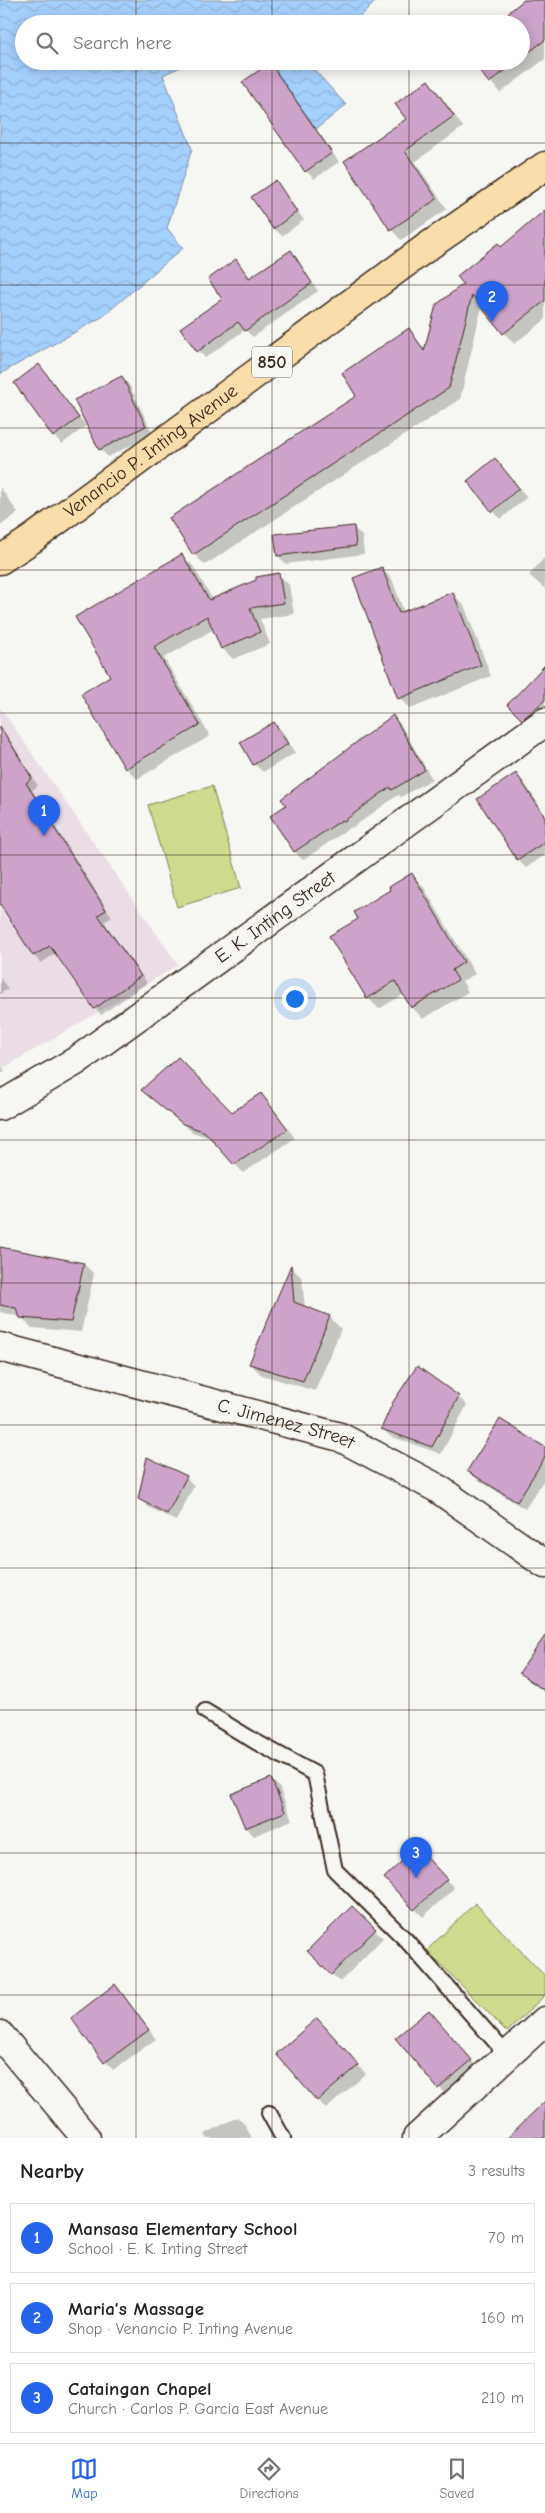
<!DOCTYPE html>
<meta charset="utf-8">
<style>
:root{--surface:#fff;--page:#f2f2f2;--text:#202124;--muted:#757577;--line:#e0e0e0;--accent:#2563eb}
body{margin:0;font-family:"Comic Neue",sans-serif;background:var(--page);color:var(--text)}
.you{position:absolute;left:294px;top:998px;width:18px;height:18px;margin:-12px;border:4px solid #fff;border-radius:50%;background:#1a73e8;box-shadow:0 0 0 8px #1a73e833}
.badge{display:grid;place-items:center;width:32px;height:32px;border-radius:50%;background:var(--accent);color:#fff;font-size:16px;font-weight:700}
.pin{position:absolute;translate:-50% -41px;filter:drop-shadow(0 1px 2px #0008)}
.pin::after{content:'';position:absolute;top:26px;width:18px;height:15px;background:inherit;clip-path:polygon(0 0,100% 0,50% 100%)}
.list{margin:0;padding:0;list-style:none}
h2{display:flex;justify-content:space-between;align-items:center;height:65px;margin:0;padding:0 20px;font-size:21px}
h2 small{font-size:16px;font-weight:400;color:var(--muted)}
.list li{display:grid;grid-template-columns:32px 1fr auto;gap:15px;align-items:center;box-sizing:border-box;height:70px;margin:0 10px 10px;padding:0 10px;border:1px solid var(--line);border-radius:0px}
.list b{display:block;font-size:19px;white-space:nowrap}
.list p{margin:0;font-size:16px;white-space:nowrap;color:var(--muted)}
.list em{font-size:16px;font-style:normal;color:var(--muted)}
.icon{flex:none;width:28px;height:28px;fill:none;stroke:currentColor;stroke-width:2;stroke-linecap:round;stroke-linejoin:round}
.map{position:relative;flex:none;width:545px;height:2138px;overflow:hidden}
.search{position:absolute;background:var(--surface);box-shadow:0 2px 12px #0003;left:15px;right:15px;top:15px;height:55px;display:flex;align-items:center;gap:12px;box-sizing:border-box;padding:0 18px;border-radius:28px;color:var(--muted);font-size:19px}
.sheet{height:305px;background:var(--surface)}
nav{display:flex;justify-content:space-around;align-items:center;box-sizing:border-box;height:70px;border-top:1px solid var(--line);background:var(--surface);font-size:14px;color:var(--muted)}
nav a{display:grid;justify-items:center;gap:2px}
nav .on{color:var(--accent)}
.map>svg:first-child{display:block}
.built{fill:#eadde6}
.grass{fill:#ceda8d;stroke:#848256}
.water{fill:url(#water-waves);stroke:#7a8ea4}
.shadow{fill:#0003}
.building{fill:#cda3c9;stroke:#3b2a1e}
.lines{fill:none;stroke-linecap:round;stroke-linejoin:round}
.lane-casing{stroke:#3b2a1e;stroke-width:18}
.street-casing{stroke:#3b2a1e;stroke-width:31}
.secondary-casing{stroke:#3b2a1e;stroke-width:31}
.primary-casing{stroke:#3b2a1e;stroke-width:31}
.lane{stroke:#f6f6f2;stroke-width:14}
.street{stroke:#f6f6f2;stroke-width:28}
.secondary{stroke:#f6f6f2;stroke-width:28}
.primary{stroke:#f9deab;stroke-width:28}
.grid{fill:none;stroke:#3b2a1e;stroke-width:1;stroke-opacity:0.55}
.labels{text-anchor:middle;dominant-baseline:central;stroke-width:4;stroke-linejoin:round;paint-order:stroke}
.shield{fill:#f6f6f2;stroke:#73675e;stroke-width:1}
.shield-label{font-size:18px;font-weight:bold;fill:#3b2a1e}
.street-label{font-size:19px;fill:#3b2a1e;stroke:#f6f6f2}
</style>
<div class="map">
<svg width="545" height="2138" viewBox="0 0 545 2138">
<defs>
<pattern id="water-waves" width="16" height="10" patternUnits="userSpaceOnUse" patternTransform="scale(1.25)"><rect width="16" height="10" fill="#a4d0fe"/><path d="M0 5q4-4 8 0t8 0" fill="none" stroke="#8eb3d9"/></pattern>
</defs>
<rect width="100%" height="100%" fill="#f6f6f2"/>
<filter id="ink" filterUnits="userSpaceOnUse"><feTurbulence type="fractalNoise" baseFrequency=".02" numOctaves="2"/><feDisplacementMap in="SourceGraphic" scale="10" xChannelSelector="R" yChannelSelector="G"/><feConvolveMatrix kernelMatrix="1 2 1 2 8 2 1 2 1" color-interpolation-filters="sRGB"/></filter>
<g filter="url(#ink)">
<path class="built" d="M0 707 178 965 0 1070Z"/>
<g class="grass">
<path d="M212 786 241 888 177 907 148 805Z"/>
<path d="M475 1903 545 1976V1995L507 2032 427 1950Z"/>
</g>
<g class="water">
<path d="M0 0H377L353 24H24V61H193L163 75 192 149 167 228 183 248 102 317 0 374Z"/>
<path d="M267 61H313L310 65 346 105 316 129Z"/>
</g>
<g class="shadow">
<path d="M526 0H545V59L500 93 474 61H521V24Z"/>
<path d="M270 65 278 73 339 162 314 179 306 171Z"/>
<path d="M428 82 438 92 463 127 415 162 447 209 401 240 391 229 345 161 408 119Z"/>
<path d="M276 182 304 220 282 236 274 228Z"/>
<path d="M545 211V284L537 291 545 302V320L514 344 482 306 460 399 205 565 194 554 171 519 358 396 409 330 425 349 465 284 501 248Z"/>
<path d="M290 252 318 291 253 337 245 330 205 358 182 328 223 299 236 261 251 278Z"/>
<path d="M39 366 86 426 62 444 54 436Z"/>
<path d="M122 378 130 386 153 434 108 457 100 449Z"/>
<path d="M502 468 527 497 501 519 493 511Z"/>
<path d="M0 487 18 513 0 526Z"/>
<path d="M354 528 362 536 364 554 286 564 278 556Z"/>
<path d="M182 555 193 566 213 600 278 574 289 585 294 614 260 619 270 644 233 659 222 648 214 629 164 658 210 736 137 779 126 768 112 677Z"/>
<path d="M545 557V589L529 575Z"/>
<path d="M381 568 392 579 404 612 453 594 464 605 491 676 410 709 400 698Z"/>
<path d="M545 667V713L530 726 509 705Z"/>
<path d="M393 717 401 725 432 779 401 797 398 795 352 828 351 827 303 860 295 852 271 817 288 806Z"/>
<path d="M274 723 282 731 295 753 263 772 254 764 242 742Z"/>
<path d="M2 731 9 738 38 786 32 790 112 917 104 922 147 983 101 1015 56 953 41 963 34 956 0 902V733Z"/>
<path d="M516 774 524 782 545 814V855L526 868 518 860 479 800Z"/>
<path d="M412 875 423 886 475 974 462 981 468 992 423 1019 412 1007 404 994 379 1009 368 998 360 919Z"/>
<path d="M0 978 8 989 0 994Z"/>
<path d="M0 1065 5 1071 0 1074Z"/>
<path d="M143 1090 232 1114 261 1095 295 1138 243 1173 213 1139 192 1132Z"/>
<path d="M0 1249 84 1264 94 1274 81 1332 32 1328 21 1317 0 1312Z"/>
<path d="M291 1267 302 1278 305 1308 330 1317 341 1329 315 1391 262 1375 250 1364Z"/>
<path d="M458 1397 467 1405 441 1454 390 1436 382 1428Z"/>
<path d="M545 1449V1478L525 1509 477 1479 469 1471Z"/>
<path d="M148 1459 186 1477 194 1486 176 1521 148 1507 140 1498Z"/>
<path d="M545 1639V1693L521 1673Z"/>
<path d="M271 1779 279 1787 292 1820 254 1836 246 1828 233 1795Z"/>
<path d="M425 1857 454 1888 423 1917 415 1909Z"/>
<path d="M352 1907 383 1938 340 1982 309 1951Z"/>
<path d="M115 1986 156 2039 113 2070 72 2018Z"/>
<path d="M437 2019 479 2069 447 2096 397 2038Z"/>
<path d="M325 2027 366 2074 326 2109 277 2054Z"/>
<path d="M237 2117 245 2125 252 2138H207L205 2134Z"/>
</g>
<g class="building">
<path d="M524 0H545V40L521 58V24H494Z"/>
<path d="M472 61H518L489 83Z"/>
<path d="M270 63 332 153 305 172 242 82Z"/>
<path d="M428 80 454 116 405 151 437 199 390 230 344 161 406 119 395 104Z"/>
<path d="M276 180 297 212 273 229 251 197Z"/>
<path d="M545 210V301L503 334 472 295 449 388 193 555 169 518 356 396 342 373 409 328 424 351 436 305 463 284 457 276 498 243 501 247Z"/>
<path d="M291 250 312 283 245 331 238 322 197 352 180 328 222 299 208 279 236 259 249 278Z"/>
<path d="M39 364 79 418 53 437 14 383Z"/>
<path d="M122 376 146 426 99 450 74 400Z"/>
<path d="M495 458 519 488 492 512 467 481Z"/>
<path d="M354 526 356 546 277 556 274 534Z"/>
<path d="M182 554 209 600 256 580V577L279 573 284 603 250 608 260 632 221 649 207 616 154 647 200 725 125 769 81 694 110 676 75 617Z"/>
<path d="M382 567 399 613 453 592 481 665 398 699 353 578Z"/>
<path d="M545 665V700L522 720 507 705Z"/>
<path d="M393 715 425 770 392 790 390 787 344 821 342 820 294 852 270 816 286 805 281 799Z"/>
<path d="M274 722 288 744 253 765 240 742Z"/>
<path d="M0 726 32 778 26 783 106 910 98 915 141 976 94 1009 50 946 33 956 0 904Z"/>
<path d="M516 773 545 817V842L517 860 477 799Z"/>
<path d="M412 873 464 962 452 970 458 980 411 1008 395 981 367 999 329 936 358 919 354 912 390 890 389 887Z"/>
<path d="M178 1057 232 1112 261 1093 288 1129 234 1165 205 1132 183 1124 141 1090Z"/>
<path d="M0 1247 84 1263 71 1322 20 1318 16 1308 0 1305Z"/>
<path d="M291 1265 294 1302 330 1316 303 1381 249 1364Z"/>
<path d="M417 1366 459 1396 432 1447 381 1429 393 1402Z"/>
<path d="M500 1419 545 1447V1457L517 1502 467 1471Z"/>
<path d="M147 1457 187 1476 167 1514 138 1499Z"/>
<path d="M545 1636V1691L519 1673Z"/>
<path d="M271 1778 285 1812 245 1828 231 1794Z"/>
<path d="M417 1847 447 1879 414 1910 384 1878Z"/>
<path d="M352 1906 376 1929 331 1975 307 1951Z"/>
<path d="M115 1984 149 2030 104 2063 71 2018Z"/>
<path d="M429 2010 472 2060 438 2089 395 2038Z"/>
<path d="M317 2018 359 2065 317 2101 276 2054Z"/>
<path d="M545 2101V2138H507Z"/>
</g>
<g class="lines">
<defs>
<g id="lane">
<path d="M205 1711 256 1742 315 1774 335 1870 406 1940 507 2055"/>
<path d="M269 2113 283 2138"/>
</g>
<g id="street">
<path id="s1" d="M0 1106 76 1061 545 722"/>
<path id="s2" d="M0 1347 340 1437 437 1488 545 1564"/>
<path d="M0 2035 86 2138"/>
</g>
<path id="secondary" d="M417 2138 545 2021"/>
<g id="primary">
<path id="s3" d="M0 560 32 539 427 247 545 166"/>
</g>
</defs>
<use href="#lane" class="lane-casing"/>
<use href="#street" class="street-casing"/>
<use href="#secondary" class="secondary-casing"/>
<use href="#primary" class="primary-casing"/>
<use href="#lane" class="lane"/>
<use href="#street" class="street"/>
<use href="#secondary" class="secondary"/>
<use href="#primary" class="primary"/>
</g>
</g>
<path class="grid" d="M136 0V24M272 0V24M409 0V24M136 61V2138M272 61V2138M409 61V2138M0 143H545M0 285H545M0 428H545M0 570H545M0 713H545M0 855H545M0 998H545M0 1140H545M0 1283H545M0 1425H545M0 1568H545M0 1710H545M0 1853H545M0 1995H545"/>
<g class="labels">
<rect class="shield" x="252" y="346.5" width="40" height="31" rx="4"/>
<g class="shield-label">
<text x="272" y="362">850</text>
</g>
<g class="street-label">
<text stroke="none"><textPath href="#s3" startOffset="186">Venancio P. Inting Avenue</textPath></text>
<text stroke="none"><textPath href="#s1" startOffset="334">E. K. Inting Street</textPath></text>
<text stroke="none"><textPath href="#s2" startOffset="296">C. Jimenez Street</textPath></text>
</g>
</g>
</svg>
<div class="you"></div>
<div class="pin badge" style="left:44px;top:836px">1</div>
<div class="pin badge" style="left:492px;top:322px">2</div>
<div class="pin badge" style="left:416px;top:1878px">3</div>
<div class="search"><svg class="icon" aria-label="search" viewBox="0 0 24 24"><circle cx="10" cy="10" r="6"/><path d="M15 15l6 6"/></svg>Search here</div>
</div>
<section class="sheet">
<h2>Nearby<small>3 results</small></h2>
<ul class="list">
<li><span class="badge">1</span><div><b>Mansasa Elementary School</b><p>School · E. K. Inting Street</p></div><em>70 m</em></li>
<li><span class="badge">2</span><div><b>Maria’s Massage</b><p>Shop · Venancio P. Inting Avenue</p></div><em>160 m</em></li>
<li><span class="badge">3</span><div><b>Cataingan Chapel</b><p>Church · Carlos P. Garcia East Avenue</p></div><em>210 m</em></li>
</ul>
</section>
<nav>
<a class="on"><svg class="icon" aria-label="map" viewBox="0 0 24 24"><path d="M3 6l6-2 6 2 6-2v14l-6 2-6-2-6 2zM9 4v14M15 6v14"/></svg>Map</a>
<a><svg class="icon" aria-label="directions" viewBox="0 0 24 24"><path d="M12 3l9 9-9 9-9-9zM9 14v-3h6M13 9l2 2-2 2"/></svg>Directions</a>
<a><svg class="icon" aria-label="saved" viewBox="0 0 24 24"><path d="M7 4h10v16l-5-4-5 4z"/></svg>Saved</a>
</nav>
